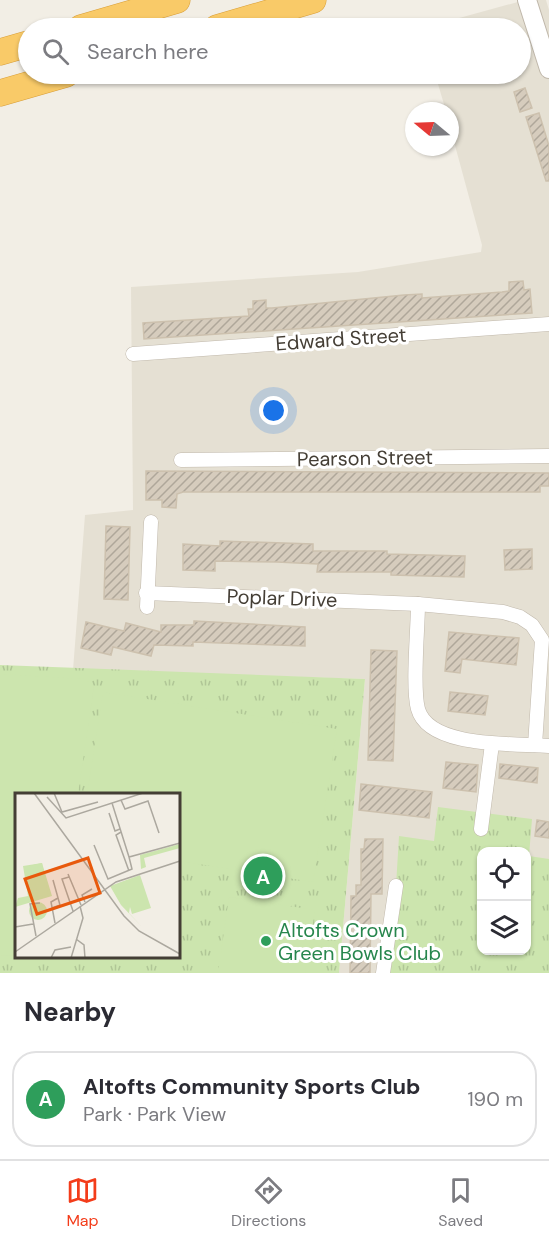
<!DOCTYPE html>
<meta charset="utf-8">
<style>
:root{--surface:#fff;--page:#f2f2f3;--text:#2b2b33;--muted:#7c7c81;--line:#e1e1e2;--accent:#f33c1a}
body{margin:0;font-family:"DM Sans",sans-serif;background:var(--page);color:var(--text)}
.controls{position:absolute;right:18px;bottom:18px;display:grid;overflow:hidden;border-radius:12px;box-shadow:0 2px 4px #0004}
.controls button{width:54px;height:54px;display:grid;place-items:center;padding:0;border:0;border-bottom:2px solid var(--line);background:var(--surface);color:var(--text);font:30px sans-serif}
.compass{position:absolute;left:405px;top:102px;width:54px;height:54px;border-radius:50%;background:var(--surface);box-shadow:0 2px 4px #0004;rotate:289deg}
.you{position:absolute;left:274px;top:411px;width:21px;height:21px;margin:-15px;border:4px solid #fff;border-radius:50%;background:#1a73e8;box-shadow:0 0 0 9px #1a73e833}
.badge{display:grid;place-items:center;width:39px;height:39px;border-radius:50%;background:var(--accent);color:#fff;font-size:20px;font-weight:700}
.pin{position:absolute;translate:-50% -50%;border:3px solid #fff;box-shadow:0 2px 6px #0006}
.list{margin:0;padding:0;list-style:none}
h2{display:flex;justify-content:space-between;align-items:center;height:78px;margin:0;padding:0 24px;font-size:26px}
h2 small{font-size:20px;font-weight:400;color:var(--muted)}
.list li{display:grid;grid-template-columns:39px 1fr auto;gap:18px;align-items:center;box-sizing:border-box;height:96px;margin:0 12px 12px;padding:0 12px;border:2px solid var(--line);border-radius:24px}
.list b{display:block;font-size:22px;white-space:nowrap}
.list p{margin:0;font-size:20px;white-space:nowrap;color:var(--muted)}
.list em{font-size:20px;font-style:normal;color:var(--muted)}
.icon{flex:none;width:33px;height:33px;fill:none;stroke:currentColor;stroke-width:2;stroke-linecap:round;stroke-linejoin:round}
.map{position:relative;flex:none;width:549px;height:973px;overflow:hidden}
.search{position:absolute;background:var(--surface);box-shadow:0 2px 4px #0004;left:18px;right:18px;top:18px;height:66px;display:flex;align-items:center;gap:15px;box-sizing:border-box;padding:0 21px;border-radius:33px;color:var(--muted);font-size:22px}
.sheet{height:186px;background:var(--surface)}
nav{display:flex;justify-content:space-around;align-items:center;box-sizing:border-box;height:84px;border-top:2px solid var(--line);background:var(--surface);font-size:16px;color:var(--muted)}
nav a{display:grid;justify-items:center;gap:3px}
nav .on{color:var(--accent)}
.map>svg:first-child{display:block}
.residential{fill:#e5e0d3;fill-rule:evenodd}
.grass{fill:url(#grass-tufts);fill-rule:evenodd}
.garden{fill:#cce5ae}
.building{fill:url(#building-hatch);stroke:#cdc1ae;stroke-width:1.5}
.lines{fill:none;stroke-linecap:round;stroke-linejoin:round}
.minor-casing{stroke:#c0b8ab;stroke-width:15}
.tertiary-casing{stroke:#c0b8ab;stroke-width:20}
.motorway-casing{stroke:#d89e38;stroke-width:27}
.minor{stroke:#fff;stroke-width:14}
.tertiary{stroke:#fff;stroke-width:18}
.motorway{stroke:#f9ca68;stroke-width:26}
.leisure-dot{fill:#2e9e5b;stroke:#fff;stroke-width:2}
.labels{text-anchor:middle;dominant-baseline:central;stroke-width:6;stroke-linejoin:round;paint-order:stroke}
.street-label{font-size:20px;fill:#443e35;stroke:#fff}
.leisure-label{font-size:20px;fill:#27864d;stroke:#fff;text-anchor:start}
.inset-road{fill:none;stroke:#aca89f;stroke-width:1.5}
.view{fill:#e8590c;fill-opacity:0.15;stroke:#e8590c;stroke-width:3}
.inset-edge{fill:none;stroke:#443e35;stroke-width:3}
</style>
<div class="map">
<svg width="549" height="973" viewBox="0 0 549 973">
<defs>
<pattern id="grass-tufts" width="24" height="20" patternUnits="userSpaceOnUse" patternTransform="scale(1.5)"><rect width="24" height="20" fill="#cce5ae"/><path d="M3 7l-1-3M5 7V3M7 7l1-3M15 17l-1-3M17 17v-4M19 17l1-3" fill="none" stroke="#b0c696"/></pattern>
<pattern id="building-hatch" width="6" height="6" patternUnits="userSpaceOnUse" patternTransform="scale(1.5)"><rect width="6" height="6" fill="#d6ccbd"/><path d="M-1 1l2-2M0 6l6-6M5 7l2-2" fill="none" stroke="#afa79a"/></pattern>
</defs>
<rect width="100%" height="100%" fill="#f2eee5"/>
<path class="residential" d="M525 0H546L549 10V973H339L365 679 73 670 85 515 133 510 131 287 358 272 481 252 482 245 450 127V111H446L435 74H520V28H423ZM482 852H526V950H482Z"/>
<g class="grass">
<path d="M0 665 365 679 339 973H0ZM16 794H178V956H16Z"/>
<path d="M438 807 532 819 529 856 549 859V973H383L396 886 399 836 434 841ZM482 852H526V950H482Z"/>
</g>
<g class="garden">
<path d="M0 674 84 679 94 686 78 794H16V956L27 957 0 955Z"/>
<path d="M103 692 337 729 313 882 179 861 178 794H87Z"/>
<path d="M229 897 315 910 305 973H218Z"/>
</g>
<g class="building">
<path d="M525 88 532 108 520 112 514 92Z"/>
<path d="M539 113 549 146V181H546L526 117Z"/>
<path d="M523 281 524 290 530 289 532 313 144 339 143 323 249 316 248 309H253V301L266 300V308H272L404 295 422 294V298L502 292 509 291V282Z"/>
<path d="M146 471 549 473V486H540V492H183L177 494 176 508 162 507V500H146Z"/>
<path d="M106 526 130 527 128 600 104 599Z"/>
<path d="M220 541 313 544V551H387V554L465 556 464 577 391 575V572H317L318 564 277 562 215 561V571L183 570V544L220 546Z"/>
<path d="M532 549V569L505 570 504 550Z"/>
<path d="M194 621 305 627V646L193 642V646L154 645 151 656 113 647 111 655 81 648 86 622 124 631 126 623 161 632V625H194Z"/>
<path d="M449 632 519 638 516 665 462 659 460 673 445 671Z"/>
<path d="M371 650 397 651 393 761 368 760Z"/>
<path d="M450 692 488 696 485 715 448 711Z"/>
<path d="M446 762 478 765 476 792 443 788Z"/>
<path d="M500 764 538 768 537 783 499 778Z"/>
<path d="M361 784 432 792 429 818 359 810Z"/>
<path d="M537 820 549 822V838L535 836Z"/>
<path d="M365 839H383L382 894H371L370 973H350L351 896H356V885H361V849H364Z"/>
</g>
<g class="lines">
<defs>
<g id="minor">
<path d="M133 354 549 324"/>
<path d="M181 460 549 456"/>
<path d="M146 593 418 604 503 612 520 617 532 625 542 640 535 745"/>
<path d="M418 604C418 629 412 687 418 709 429 749 517 743 549 746"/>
<path d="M147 607 151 522"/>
<path d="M481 829 492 744"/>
<path d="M383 973 396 886"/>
</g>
<path id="tertiary" d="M527 0 549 69"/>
<g id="motorway">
<path d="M81 28 177 0"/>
<path d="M217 28 313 0"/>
<path d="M0 52 28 44"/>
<path d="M0 93 66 74"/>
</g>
</defs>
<use href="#minor" class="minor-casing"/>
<use href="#tertiary" class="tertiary-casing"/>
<use href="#motorway" class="motorway-casing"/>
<use href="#minor" class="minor"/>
<use href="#tertiary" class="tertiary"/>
<use href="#motorway" class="motorway"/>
</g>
<circle class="leisure-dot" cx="266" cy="941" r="6"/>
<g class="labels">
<g class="street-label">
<text transform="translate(341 339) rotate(-4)">Edward Street</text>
<text transform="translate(365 458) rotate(-1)">Pearson Street</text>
<text transform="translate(282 598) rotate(2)">Poplar Drive</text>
</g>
<g class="leisure-label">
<text x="278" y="930">Altofts Crown<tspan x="278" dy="23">Green Bowls Club</tspan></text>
</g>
</g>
<g transform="translate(15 793)">
<rect width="165" height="165" fill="#f2eee5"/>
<path d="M27 70 37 103 0 114 3 105 13 103 8 73ZM125 82 136 115 117 121 115 114 114 120 127 134 106 112 95 93ZM14 118a9 9 0 1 1 18 0a9 9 0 1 1-18 0Z" fill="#cce5ae"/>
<path d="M165 51V55L129 65 131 74 126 76 125 62Z" fill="#cce5ae"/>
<path d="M27 70 33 102 23 104 20 88H12L9 74Z" fill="#cce5ae"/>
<path class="inset-road" d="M19 0 109 123 124 138 165 161M39 0 47 19 83 9M32 4 51 25 128 0M106 7 110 16 133 8 144 40M97 10 114 64 165 50M94 20 100 38 105 36M106 39 101 42 114 78M79 52 93 86 117 76 114 64M53 81 66 112M54 84 47 86 58 118M70 109 67 102 77 96M37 115 45 112 38 87M40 130 36 109 43 105M0 134 18 131M21 143 15 111 25 110M61 146 69 152 70 165M0 159 101 89 165 68M36 165 40 157 56 154M56 165 68 125 65 113"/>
<path class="view" d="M73 65 85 100 22 121 10 86Z"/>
<rect width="165" height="165" class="inset-edge"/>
</g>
</svg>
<div class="controls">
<button><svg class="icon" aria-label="locate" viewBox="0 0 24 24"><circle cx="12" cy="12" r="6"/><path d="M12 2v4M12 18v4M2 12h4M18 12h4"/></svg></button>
<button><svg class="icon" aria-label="layers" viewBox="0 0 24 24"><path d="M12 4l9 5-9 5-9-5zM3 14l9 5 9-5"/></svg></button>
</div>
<svg class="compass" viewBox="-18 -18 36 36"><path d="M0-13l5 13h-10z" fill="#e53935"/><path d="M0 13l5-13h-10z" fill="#7c7c81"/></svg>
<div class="you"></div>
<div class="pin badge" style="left:263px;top:876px;background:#2e9e5b">A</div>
<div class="search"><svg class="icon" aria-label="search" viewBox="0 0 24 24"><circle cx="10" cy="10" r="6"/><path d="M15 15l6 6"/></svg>Search here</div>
</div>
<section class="sheet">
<h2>Nearby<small></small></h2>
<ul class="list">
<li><span class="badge" style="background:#2e9e5b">A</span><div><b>Altofts Community Sports Club</b><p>Park · Park View</p></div><em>190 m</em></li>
</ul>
</section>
<nav>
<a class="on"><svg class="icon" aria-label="map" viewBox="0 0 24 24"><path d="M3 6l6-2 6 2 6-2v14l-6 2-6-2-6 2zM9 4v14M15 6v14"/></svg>Map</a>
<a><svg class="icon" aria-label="directions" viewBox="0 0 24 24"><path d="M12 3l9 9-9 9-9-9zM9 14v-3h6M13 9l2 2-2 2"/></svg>Directions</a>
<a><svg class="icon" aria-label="saved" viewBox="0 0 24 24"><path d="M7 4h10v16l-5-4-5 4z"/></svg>Saved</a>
</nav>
